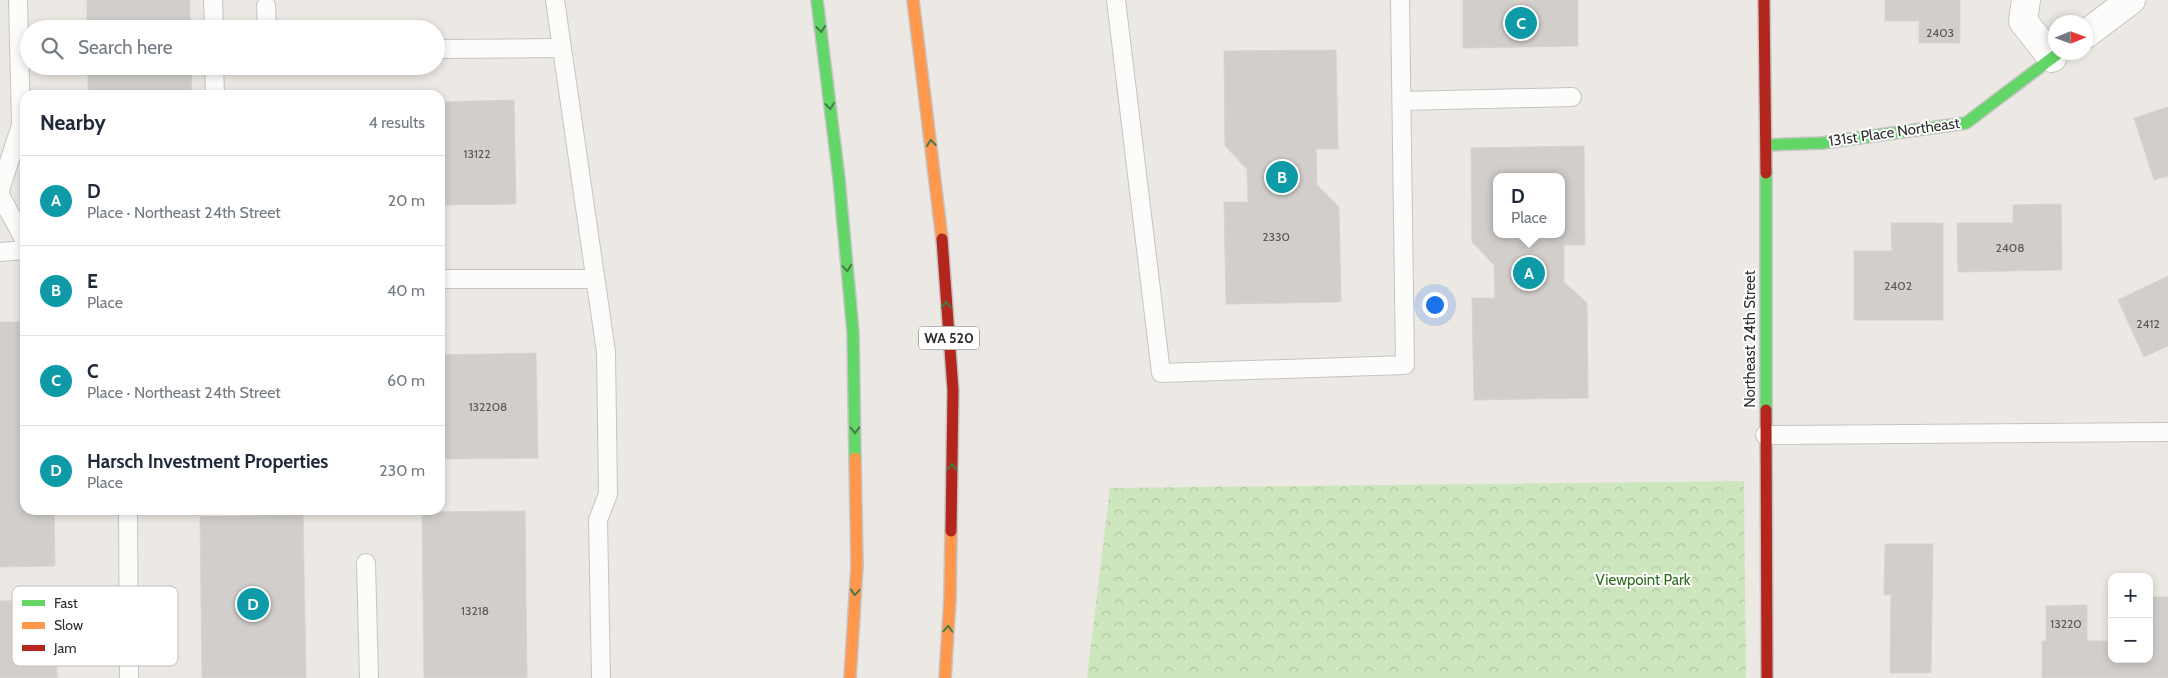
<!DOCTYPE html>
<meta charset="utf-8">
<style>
:root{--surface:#fff;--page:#f6f6f7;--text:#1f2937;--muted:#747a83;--line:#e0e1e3;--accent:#2563eb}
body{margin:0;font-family:Cabin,sans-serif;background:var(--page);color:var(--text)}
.controls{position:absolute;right:15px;bottom:15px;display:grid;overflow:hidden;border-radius:10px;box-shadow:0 2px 8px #0003}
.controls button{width:45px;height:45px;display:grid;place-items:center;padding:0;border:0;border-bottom:1px solid var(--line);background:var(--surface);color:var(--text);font:25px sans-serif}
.compass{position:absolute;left:2048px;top:15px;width:45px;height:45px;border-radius:50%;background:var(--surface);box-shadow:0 2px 8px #0003;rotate:89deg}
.you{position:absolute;left:1434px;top:304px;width:18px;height:18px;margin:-12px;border:4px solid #fff;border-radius:50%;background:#1a73e8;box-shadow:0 0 0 8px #1a73e833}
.badge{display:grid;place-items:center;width:32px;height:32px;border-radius:50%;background:var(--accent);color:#fff;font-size:16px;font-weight:700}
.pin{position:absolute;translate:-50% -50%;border:2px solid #fff;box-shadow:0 1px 5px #0006}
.popup{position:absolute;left:1493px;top:173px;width:72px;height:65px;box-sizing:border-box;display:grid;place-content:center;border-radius:10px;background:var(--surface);filter:drop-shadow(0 1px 4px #0005);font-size:16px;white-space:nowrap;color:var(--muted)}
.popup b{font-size:19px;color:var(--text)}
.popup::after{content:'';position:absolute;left:50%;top:100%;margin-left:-10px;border:10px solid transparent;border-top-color:var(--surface)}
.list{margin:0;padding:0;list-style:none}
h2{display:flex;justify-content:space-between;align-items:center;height:65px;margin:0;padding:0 20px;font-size:21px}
h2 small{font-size:16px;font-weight:400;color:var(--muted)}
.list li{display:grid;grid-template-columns:32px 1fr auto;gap:15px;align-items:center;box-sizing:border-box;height:90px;padding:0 20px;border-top:1px solid var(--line)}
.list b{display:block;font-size:19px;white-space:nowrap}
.list p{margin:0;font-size:16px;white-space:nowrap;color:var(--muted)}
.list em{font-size:16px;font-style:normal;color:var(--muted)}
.icon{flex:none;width:28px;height:28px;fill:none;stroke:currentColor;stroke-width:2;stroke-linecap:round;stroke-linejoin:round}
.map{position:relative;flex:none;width:2168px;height:678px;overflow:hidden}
.search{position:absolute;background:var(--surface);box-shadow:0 2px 8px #0003;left:20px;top:20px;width:425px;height:55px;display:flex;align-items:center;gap:12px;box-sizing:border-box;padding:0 18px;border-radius:28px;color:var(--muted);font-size:19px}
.panel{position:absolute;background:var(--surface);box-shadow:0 2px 8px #0003;left:20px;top:90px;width:425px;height:425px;border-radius:15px}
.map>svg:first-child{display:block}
.forest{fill:url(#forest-crowns)}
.building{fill:#d1cecb;stroke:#d7d4d0;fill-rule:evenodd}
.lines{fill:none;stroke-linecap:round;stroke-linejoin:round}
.lane-casing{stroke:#c5c4c5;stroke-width:20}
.street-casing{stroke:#c5c4c5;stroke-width:30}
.fast-casing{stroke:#c5c4c5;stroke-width:14}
.slow-casing{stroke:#c5c4c5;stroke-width:14}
.jam-casing{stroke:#c5c4c5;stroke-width:14}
.lane{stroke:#fcfcfb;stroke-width:18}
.street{stroke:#fcfcfb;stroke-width:28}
.fast{stroke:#63d668;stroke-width:11}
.slow{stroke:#ff974d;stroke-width:11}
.jam{stroke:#b3261e;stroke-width:11}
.oneway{stroke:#467a48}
.labels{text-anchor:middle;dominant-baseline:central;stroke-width:4;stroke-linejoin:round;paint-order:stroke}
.number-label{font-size:12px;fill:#585857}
.shield{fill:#fff;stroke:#6d6d6d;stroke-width:1}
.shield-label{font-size:14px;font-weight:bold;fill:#2e2e2e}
.street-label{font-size:15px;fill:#2e2e2e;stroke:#fff}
.park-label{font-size:15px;fill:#2c6e1b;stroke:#fff}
.key{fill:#fff;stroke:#c0c0c0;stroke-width:1}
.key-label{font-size:14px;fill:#2e2e2e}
</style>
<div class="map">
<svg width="2168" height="678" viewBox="0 0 2168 678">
<defs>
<pattern id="forest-crowns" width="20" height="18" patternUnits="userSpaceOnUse" patternTransform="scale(1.25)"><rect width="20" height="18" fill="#cee6be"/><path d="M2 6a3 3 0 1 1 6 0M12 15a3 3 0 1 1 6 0" fill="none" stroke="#b1c6a4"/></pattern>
</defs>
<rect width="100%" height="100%" fill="#ece8e4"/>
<path class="forest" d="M1744 481 1746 678H1087L1110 488Z"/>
<g class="building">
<rect x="87" y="0" width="103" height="29"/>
<path d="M1463 0H1578V46L1463 48Z"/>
<path d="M1885 0H1960V43H1919V21H1885Z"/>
<path d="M1336 50 1338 149H1316L1317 185 1339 207 1341 302 1226 304 1224 202H1248L1247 169 1225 146 1224 51Z"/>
<path d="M88 66H191L192 95H88Z"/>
<path d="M514 100 516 204 440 205V102Z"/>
<path d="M2168 107V176L2154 180 2134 118Z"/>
<path d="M1584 146 1585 245H1564V282L1587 303 1588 398 1474 400 1472 298H1495L1494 265 1472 242 1471 148ZM1496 177H1562V234H1496Z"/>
<path d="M2061 204 2062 270 1958 272 1957 223H2013V205Z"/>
<path d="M1891 223H1943V320H1854V251H1892Z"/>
<path d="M2168 276V346L2144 357 2118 300Z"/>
<path d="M0 322H25V510H54L55 566 0 567Z"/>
<path d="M536 353 538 458 440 459V355Z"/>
<path d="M525 511 527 678H424L422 512Z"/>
<path d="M303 515 306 678H202L200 517Z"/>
<path d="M1885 544H1933L1931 673H1890L1891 595H1884Z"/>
<path d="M2149 597H2168V678H2042V641H2046V606L2087 605V641H2112V659H2149Z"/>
<path d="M56 600 57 678H0V601Z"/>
</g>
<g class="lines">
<defs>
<g id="lane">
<path d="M213 0 214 29"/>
<path d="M555 0 606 352 608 494 598 520 601 678"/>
<path d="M1116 0 1161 373 1405 365 1400 0"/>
<path d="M266 6 267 29"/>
<path d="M436 49 560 48"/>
<path d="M214 66 215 95"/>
<path d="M1403 101 1572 97"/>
<path d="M0 190 21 125 18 0"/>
<path d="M0 195 25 241"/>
<path d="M0 252 25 250"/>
<path d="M440 279H595"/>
<path d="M1765 435 2168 432"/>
<path d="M128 510 129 678"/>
<path d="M366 563 369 678"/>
</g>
<g id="street">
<path d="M2026 0 2023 21 2052 58"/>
<path d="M2086 34 2131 0"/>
</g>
<g id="fast">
<path d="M817 0 839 179 853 332 855 458"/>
<path d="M1766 145 1822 143 1966 123 2060 52"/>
<path d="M1766 173V410"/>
</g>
<g id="slow">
<path d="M913 0 942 239"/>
<path d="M850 678 857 566 855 458"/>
<path d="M945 678 950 598 951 531"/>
</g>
<g id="jam">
<path d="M1764 0 1766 173"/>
<path d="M942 239 953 390 951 531"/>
<path d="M1766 410 1767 678"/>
</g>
</defs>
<use href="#lane" class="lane-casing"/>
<use href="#street" class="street-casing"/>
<use href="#fast" class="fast-casing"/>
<use href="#slow" class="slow-casing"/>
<use href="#jam" class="jam-casing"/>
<use href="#lane" class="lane"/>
<use href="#street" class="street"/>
<use href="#fast" class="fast"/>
<use href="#slow" class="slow"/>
<use href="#jam" class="jam"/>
</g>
<defs><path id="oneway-chevron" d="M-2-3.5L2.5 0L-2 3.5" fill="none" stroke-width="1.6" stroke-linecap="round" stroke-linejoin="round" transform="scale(1.25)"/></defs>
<g class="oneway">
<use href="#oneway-chevron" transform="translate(821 29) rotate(83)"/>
<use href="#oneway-chevron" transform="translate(830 106) rotate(83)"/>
<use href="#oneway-chevron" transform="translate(931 143) rotate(-97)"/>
<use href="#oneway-chevron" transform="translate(847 268) rotate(85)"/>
<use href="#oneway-chevron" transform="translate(946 305) rotate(-94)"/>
<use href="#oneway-chevron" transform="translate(855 430) rotate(89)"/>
<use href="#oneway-chevron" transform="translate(952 467) rotate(-89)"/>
<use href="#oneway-chevron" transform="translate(855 592) rotate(94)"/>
<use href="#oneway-chevron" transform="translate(948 629) rotate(-86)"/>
</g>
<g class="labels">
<g class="number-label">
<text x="1940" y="32">2403</text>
<text x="477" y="153">13122</text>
<text x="1276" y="236">2330</text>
<text x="2010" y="247">2408</text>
<text x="1898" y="285">2402</text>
<text x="2148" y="323">2412</text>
<text x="488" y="406">132208</text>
<text x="475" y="610">13218</text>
<text x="2066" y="623">13220</text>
</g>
<rect class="shield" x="919" y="326.5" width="60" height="23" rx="4"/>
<g class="shield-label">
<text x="949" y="338">WA 520</text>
</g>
<g class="street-label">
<text transform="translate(1894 132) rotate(-8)">131st Place Northeast</text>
<text transform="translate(1750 339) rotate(-90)">Northeast 24th Street</text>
</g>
<g class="park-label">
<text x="1643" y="580">Viewpoint Park</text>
</g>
</g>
<rect x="12" y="586" width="166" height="80" rx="8" class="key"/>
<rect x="22" y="600" width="23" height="6" fill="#63d668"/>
<rect x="22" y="622" width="23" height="7" fill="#ff974d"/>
<rect x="22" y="645" width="23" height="6" fill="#b3261e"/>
<g class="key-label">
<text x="54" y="608">Fast</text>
<text x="54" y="630">Slow</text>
<text x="54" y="653">Jam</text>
</g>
</svg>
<div class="controls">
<button>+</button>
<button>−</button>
</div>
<svg class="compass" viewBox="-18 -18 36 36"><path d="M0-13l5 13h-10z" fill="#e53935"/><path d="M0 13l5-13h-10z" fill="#747a83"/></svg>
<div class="you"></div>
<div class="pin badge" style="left:1529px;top:273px;background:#0f9aa8">A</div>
<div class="popup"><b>D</b>Place</div>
<div class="pin badge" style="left:1282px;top:177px;background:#0f9aa8">B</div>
<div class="pin badge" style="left:1521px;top:23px;background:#0f9aa8">C</div>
<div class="pin badge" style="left:253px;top:604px;background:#0f9aa8">D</div>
<div class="search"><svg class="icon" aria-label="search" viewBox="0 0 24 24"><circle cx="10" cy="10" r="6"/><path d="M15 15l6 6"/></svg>Search here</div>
<section class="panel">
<h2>Nearby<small>4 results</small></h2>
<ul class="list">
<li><span class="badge" style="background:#0f9aa8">A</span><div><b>D</b><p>Place · Northeast 24th Street</p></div><em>20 m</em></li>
<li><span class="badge" style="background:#0f9aa8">B</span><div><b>E</b><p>Place</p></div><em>40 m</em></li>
<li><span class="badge" style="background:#0f9aa8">C</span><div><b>C</b><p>Place · Northeast 24th Street</p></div><em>60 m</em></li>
<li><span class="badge" style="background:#0f9aa8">D</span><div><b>Harsch Investment Properties</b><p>Place</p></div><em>230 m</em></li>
</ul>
</section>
</div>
